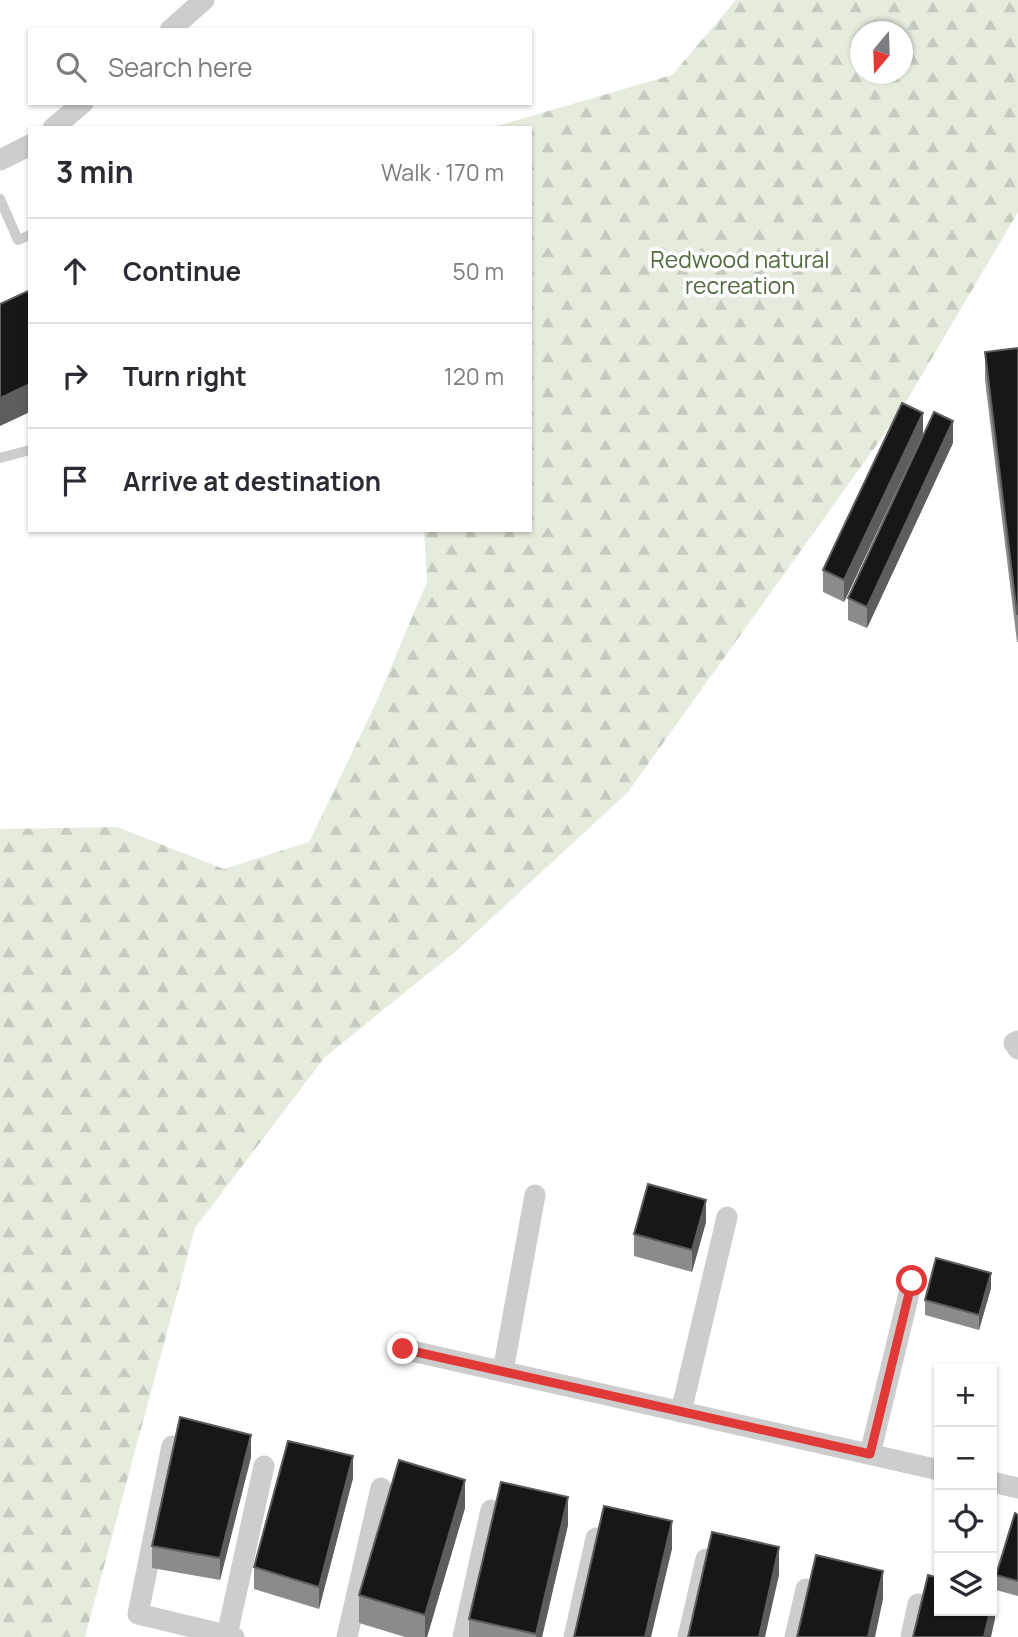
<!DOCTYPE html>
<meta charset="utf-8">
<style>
:root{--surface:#fff;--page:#f2f2f3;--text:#2b2b33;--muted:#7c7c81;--line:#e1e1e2}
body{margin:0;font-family:Manrope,sans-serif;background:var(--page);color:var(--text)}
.controls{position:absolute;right:21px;bottom:21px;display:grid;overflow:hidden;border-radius:0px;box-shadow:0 2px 5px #0004}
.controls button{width:63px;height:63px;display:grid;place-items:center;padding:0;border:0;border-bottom:2px solid var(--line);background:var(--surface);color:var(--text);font:35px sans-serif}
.compass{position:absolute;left:850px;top:21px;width:63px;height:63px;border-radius:50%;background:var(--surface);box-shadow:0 2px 5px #0004;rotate:199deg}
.stop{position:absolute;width:21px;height:21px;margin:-16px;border:5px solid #e13938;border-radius:50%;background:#fff}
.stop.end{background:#e13938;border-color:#fff;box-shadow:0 2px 7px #0008}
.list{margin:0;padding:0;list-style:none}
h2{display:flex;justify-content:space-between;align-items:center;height:91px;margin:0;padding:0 28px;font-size:30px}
h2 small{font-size:23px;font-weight:400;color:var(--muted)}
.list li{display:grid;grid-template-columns:46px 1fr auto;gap:21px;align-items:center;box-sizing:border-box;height:105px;padding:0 28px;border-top:2px solid var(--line)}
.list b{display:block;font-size:26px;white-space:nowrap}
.list em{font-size:23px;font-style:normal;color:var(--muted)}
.icon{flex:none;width:38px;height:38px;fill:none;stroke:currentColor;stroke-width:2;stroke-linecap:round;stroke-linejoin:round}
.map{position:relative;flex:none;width:1018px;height:1637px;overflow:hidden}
.search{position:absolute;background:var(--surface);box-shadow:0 2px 5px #0004;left:28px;top:28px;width:504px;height:77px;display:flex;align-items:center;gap:18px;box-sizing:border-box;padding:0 24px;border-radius:0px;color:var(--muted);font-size:26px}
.panel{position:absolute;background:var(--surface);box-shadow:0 2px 5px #0004;left:28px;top:126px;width:504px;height:406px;border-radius:0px}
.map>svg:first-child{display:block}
.forest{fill:url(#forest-firs);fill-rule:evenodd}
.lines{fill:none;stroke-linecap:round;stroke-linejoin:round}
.service{stroke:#cdcdcd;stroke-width:10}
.minor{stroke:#cdcdcd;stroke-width:21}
.wall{fill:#8b8b8b}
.shaded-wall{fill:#5d5d5d}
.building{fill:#171717;stroke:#5d5d5d;stroke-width:2}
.route{stroke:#e13938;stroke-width:9}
.labels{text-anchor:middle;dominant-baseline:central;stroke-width:7;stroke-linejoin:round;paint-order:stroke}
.park-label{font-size:23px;fill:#4f6b3e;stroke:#fff}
</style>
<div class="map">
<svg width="1018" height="1637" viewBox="0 0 1018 1637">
<defs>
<pattern id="forest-firs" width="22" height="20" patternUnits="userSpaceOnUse" patternTransform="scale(1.75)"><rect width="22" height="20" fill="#e5ecde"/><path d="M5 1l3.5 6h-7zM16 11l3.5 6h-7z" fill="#c5cbbf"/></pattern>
</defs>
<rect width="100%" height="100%" fill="#fff"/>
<path class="forest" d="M736 0H1018V212L900 412 628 792 455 952 325 1057 195 1228 85 1637H0V829L117 827 224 869 309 842 375 705 427 582 424 530H530V128H490L672 75ZM860 32H902V74H860Z"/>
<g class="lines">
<g class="service">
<path d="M0 199 18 240 30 235"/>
<path d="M0 458 30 450"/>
</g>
<g class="minor">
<path d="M170 30 204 0"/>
<path d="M53 128 83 103"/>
<path d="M0 160 30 145"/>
<path d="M1018 1041 1014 1043 1018 1049"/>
<path d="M403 1349 939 1470"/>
<path d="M503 1371 535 1195"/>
<path d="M681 1412 727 1217"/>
<path d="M172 1446 138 1614 234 1637"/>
<path d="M870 1454 912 1281"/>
<path d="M992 1482 1018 1488"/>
<path d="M227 1635 264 1466"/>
<path d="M347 1637 381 1488"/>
<path d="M463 1637 491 1510"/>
<path d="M574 1637 596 1538"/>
<path d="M688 1637 706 1559"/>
<path d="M795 1637 806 1589"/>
<path d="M911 1637 918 1604"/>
</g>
</g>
<g class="wall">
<path d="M1018 348V642H1017L985 380V352Z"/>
<path d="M923 434 844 602 823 592V570Z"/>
<path d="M953 443 867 628 848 620V598Z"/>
<path d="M706 1222 692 1272 634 1256V1234Z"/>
<path d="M991 1288 979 1330 925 1315V1300Z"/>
<path d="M251 1457 220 1580 152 1568V1546Z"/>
<path d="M353 1478 319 1609 254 1589V1567Z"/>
<path d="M465 1508 427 1637H405L359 1623V1595Z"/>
<path d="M1018 1515V1596L996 1590V1575Z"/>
<path d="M568 1525 542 1637H469V1619Z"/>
</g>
<g class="shaded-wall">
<path d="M30 384V412L0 426V398Z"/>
<path d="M923 413V434L844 602V580Z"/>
<path d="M953 421V443L867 628V607Z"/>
<path d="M706 1200V1222L692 1272V1250Z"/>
<path d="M991 1273V1288L979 1330V1315Z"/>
<path d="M251 1435V1457L220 1580V1558Z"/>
<path d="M353 1456V1478L319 1609V1587Z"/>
<path d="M465 1480V1508L427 1637H425V1615Z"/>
<path d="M568 1497V1525L542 1637H536Z"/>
<path d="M994 1507V1522L992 1531V1516Z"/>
<path d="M672 1521V1549L651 1637H645Z"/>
<path d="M779 1547V1575L765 1637H759Z"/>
<path d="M883 1571V1599L875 1637H868Z"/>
<path d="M995 1591V1619L991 1637H984L990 1611H992V1604Z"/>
</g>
<g class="building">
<path d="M28 291 30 295V384L0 398V304Z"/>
<path d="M1018 348V614H1017L985 352Z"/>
<path d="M902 403 923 413 844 580 823 570Z"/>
<path d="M934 412 953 421 867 607 848 598Z"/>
<path d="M648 1184 706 1200 692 1250 634 1234Z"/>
<path d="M936 1258 991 1273 979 1315 925 1300Z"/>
<path d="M180 1417 251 1435 220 1558 152 1546Z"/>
<path d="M288 1441 353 1456 319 1587 254 1567Z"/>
<path d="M399 1460 465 1480 425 1615 359 1595Z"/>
<path d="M501 1482 568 1497 536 1634 469 1619Z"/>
<path d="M604 1506 672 1521 645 1637H574Z"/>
<path d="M1015 1513 1018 1515V1581L996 1575Z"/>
<path d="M712 1532 779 1547 759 1637H688Z"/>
<path d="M816 1555 883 1571 868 1637H797Z"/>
<path d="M928 1575 939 1578V1611H990L984 1637H913Z"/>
<path d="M992 1590 995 1591 992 1604Z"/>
</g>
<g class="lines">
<path class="route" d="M403 1349 870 1454 912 1281"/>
</g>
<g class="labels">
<g class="park-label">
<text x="740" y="259">Redwood natural<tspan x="740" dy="26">recreation</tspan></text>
</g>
</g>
</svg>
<div class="controls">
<button>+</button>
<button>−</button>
<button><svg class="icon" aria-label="locate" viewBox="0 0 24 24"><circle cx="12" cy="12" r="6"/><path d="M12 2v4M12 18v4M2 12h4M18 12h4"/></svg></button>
<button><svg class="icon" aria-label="layers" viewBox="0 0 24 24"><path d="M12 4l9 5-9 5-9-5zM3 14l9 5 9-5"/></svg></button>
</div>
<svg class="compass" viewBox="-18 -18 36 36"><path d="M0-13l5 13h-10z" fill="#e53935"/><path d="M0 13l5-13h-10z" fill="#7c7c81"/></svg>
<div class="stop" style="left:912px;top:1281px"></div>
<div class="stop end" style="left:403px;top:1349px"></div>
<div class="search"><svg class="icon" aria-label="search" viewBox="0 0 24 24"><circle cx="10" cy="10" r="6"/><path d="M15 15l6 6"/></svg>Search here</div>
<section class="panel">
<h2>3 min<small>Walk · 170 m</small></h2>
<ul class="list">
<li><svg class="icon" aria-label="ahead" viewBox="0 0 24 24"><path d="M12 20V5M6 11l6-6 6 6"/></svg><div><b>Continue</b></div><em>50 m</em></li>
<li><svg class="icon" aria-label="right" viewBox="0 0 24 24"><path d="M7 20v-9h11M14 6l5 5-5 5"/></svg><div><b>Turn right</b></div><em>120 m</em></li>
<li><svg class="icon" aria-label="arrive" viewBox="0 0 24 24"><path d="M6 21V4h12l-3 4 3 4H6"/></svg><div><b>Arrive at destination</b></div></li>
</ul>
</section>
</div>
